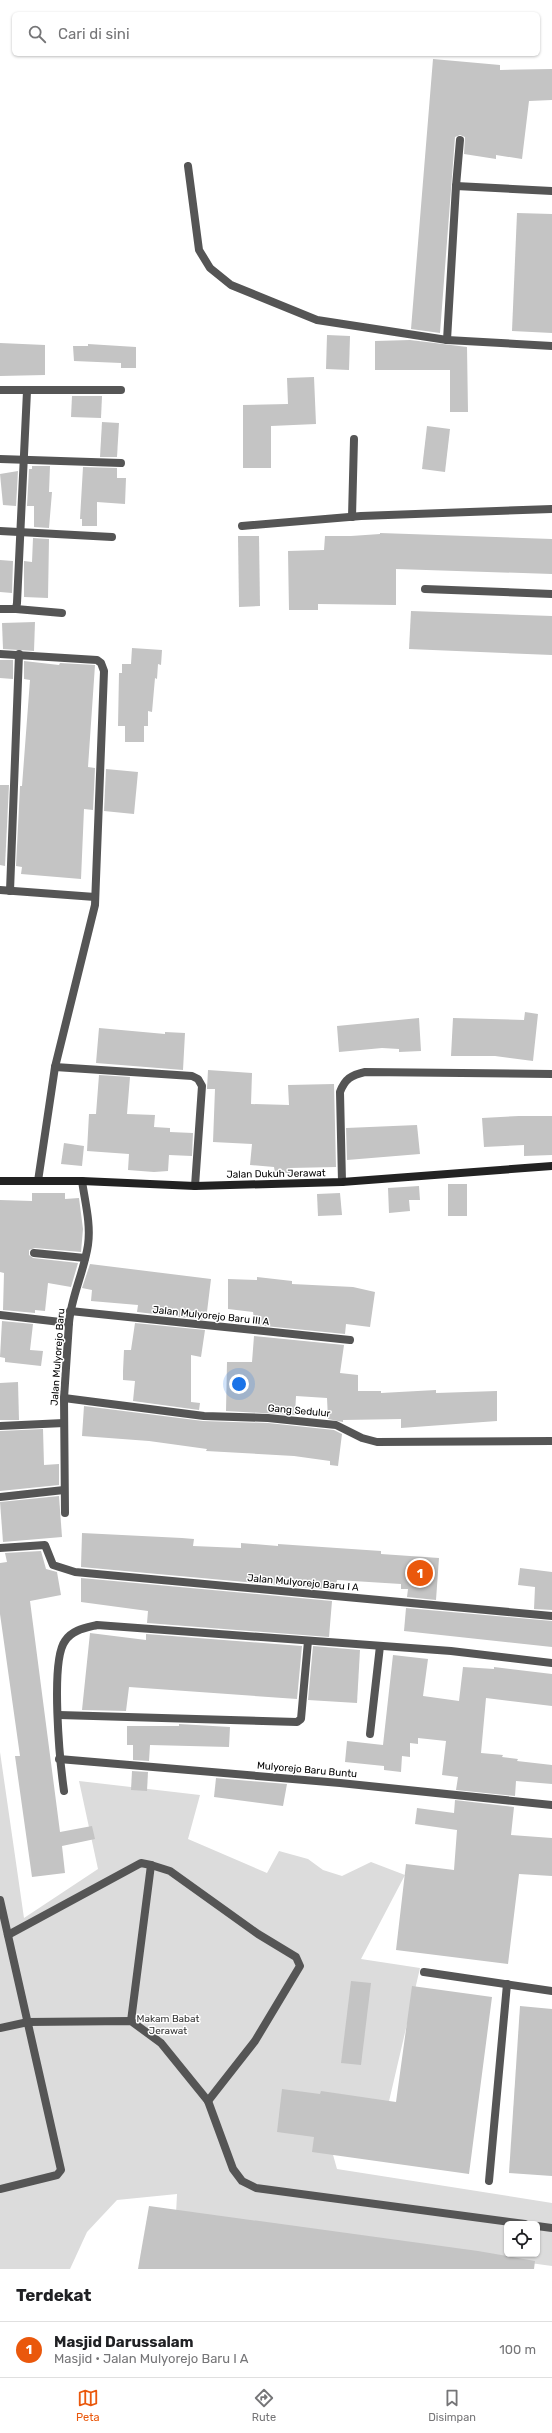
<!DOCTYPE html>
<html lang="id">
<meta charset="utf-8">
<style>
:root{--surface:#fff;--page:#f6f6f6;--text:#202124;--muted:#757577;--line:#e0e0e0;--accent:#ea580c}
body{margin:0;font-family:Rubik,sans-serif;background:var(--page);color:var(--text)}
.controls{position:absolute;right:12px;bottom:12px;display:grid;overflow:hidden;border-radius:6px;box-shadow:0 1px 3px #0004}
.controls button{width:36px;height:36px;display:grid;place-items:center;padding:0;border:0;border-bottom:1px solid var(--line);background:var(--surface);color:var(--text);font:20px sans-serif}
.you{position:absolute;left:239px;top:1384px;width:14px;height:14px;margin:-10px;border:3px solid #fff;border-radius:50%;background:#1a73e8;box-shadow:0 0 0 6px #1a73e833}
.badge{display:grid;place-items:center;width:26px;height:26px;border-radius:50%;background:var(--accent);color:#fff;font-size:13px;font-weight:700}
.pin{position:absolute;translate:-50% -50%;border:2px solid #fff;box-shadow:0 1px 4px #0006}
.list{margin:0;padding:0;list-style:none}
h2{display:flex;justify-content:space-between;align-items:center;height:52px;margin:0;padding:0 16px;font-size:17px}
h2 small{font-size:13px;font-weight:400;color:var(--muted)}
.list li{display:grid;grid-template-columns:26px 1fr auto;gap:12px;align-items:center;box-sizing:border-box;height:56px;padding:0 16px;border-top:1px solid var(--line)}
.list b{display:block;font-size:15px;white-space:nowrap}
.list p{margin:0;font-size:13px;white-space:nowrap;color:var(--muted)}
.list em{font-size:13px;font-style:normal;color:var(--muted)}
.icon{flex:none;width:22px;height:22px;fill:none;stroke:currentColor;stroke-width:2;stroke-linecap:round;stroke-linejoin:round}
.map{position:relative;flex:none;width:552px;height:2269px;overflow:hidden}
.search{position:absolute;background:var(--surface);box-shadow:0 1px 3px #0004;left:12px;right:12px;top:12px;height:44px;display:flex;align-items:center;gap:10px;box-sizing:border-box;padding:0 14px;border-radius:6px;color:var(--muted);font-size:15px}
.sheet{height:108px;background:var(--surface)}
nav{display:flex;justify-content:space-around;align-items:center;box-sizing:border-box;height:56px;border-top:1px solid var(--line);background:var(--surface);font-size:11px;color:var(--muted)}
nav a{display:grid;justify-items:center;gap:2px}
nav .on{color:var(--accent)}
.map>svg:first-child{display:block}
.green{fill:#dcdcdc;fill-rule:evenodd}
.building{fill:#c4c4c4}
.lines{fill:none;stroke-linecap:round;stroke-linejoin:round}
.lane{stroke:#555;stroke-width:8}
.street{stroke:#555;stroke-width:8}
.secondary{stroke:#222;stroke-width:8}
.labels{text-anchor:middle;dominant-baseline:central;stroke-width:3;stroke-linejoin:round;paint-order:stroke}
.street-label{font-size:10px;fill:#000;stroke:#fff}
.park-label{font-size:10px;fill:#333;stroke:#fff}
</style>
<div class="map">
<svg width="552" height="2269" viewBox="0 0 552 2269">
<rect width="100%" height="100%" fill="#fff"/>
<path class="green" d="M0 1752 24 1918 98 1869 79 1781 200 1795 188 1839 267 1873 279 1851 308 1859 323 1870 342 1876 371 1862 405 1875 361 1959 420 1968 387 2110 318 2101 337 2169 552 2203V2266L176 2214 177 2194 117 2200 87 2232 70 2269H0ZM507 2224H537V2254H507Z"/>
<g class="building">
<path d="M433 59 500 65V70L552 69V100L529 101 522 159 496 155V159L464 154 465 137 460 135 455 137 440 333 411 329Z"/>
<path d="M517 213 552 214V333L512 331Z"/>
<path d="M327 335 350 336 349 370 326 369Z"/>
<path d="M410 340 467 347 468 412H450V370H375V341Z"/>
<path d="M0 343 45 345V375L0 376Z"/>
<path d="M88 344 136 347V368H121V363L74 361 73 346H88Z"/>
<path d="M314 377 316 424 271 426V468H243V405L288 404 287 378Z"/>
<path d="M72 396H102L101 418 71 417Z"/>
<path d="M102 422 119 423 117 457H100Z"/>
<path d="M427 426 450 429 445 472 422 469Z"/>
<path d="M32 466H50L49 492H52L49 528 34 527V506H27L29 469H32Z"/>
<path d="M83 467 117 468V478H126L125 504 97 502V526H82V519H80Z"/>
<path d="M18 471 16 506 3 505 0 474Z"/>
<path d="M380 533 552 539V574L396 569V605L318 604V610H289L288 551 324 550 325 536H351L380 534Z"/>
<path d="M238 536H259L260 606 239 607Z"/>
<path d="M33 538 49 539 48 598 24 597V561L32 562Z"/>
<path d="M0 560 13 561 12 593 0 592Z"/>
<path d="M411 611 552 616V655L409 649Z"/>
<path d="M35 622 34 651 3 649 2 623Z"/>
<path d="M132 648 162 650 161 665 158 664 157 679 155 678 152 712 148 711V726H144V742H125V726H118L119 673H122V664H131Z"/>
<path d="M0 660H13V679L0 678Z"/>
<path d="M24 661 59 665 60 663 95 665 88 767 95 768 93 810 84 809 81 879 21 874 22 867 16 866 20 786H22L30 680 24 679Z"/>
<path d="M106 769 138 772 134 814 104 811Z"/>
<path d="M0 785H9L5 866 0 865Z"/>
<path d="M525 1012 538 1014 533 1061 495 1056H451L453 1018 524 1020Z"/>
<path d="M419 1018 421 1051 399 1052V1049L382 1048 339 1052 337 1026Z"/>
<path d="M99 1028 165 1034V1032L185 1033 183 1070 96 1063Z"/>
<path d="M208 1070 252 1073 251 1104 289 1105 288 1085 334 1084 336 1167 290 1168V1173H275L274 1167 250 1165 252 1144 213 1142 215 1089H207Z"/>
<path d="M99 1075 130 1077 127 1114 155 1115 154 1127 170 1128V1132L193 1133 192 1156 169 1155 168 1171 154 1172 128 1170 129 1154 87 1151 89 1114H96Z"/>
<path d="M519 1116H552V1155L524 1156V1145L484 1147 482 1118Z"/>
<path d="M417 1125 420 1154 347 1160 346 1128Z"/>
<path d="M64 1143 84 1146 82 1166 61 1164Z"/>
<rect x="448" y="1184" width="19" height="32"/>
<path d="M419 1186 420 1200H409L410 1211 389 1213 388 1188Z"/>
<path d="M32 1193H65V1199L79 1198 83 1229 81 1252 35 1248 29 1250V1255L33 1258 78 1263 71 1287 48 1283 45 1311 35 1310V1313L3 1310 4 1273 0 1272V1200L32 1201Z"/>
<path d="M340 1193 342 1215 318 1216 317 1194Z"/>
<path d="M90 1264 211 1279 206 1320 137 1312 138 1305 91 1301 92 1290 82 1288Z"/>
<path d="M257 1277 292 1281V1284L353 1287 375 1292 370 1327 346 1324 345 1334 255 1325 253 1312 228 1309V1279L257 1280Z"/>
<path d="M2 1321 33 1324 30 1350 43 1351 41 1366 5 1362V1358L0 1357Z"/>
<path d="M135 1323 205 1330 201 1357 191 1355V1402L200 1403 199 1410 133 1401 135 1381 123 1380V1371L124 1350H131Z"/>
<path d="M254 1336 344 1345 340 1373 358 1375V1391H381V1393L436 1390V1393L497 1391V1421L401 1428V1419L343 1420V1422L328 1419 327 1398 296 1396 295 1415 226 1411 227 1362H252Z"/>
<path d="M18 1382 19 1420H0V1383Z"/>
<path d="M84 1406 203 1421 268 1423 334 1430 342 1434 338 1466 330 1465V1461L294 1456 206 1451 207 1449 149 1441 82 1436Z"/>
<path d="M43 1429 44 1465 59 1464V1485L0 1491V1431Z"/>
<path d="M59 1496 62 1537 3 1542 0 1502Z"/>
<path d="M82 1533 182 1538 194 1539 193 1546 241 1548V1543L278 1546V1544L381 1551V1554L439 1558 436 1600 407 1597 408 1589H401V1584L337 1580 336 1584 333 1583 332 1590 81 1567Z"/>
<path d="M41 1551 46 1569 57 1572 61 1595 30 1601 60 1832 92 1826 95 1839 62 1846 65 1873 32 1877 15 1756H20L0 1614V1563L7 1562 5 1553Z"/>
<path d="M520 1568 552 1572V1610L534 1609 535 1587 518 1585Z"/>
<path d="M81 1578 332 1601 329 1637 147 1623 148 1611 81 1602Z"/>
<path d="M406 1608 552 1621V1647L404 1631Z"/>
<path d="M90 1633 146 1640V1634L302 1646 297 1699 129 1687 126 1711 82 1710Z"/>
<path d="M313 1646 360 1650 357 1703 308 1700Z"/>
<path d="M393 1655 428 1659 423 1696 459 1701 463 1667 494 1669V1667L552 1674V1706L486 1698 481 1753 503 1755 502 1757 518 1759 517 1761 552 1765V1784L516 1781 515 1796 456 1790 458 1777 442 1775 446 1741 418 1738V1744L410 1743V1757L402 1756 401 1772 384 1770V1766L345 1762 347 1741 383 1745Z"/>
<path d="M179 1724 230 1727 229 1747 150 1745 149 1761 133 1760V1745H127V1726H179Z"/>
<path d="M132 1771 148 1772 147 1791 131 1790Z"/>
<path d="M216 1778 287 1784 283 1806 214 1797Z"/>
<path d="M455 1800 514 1807 511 1835 552 1838V1876L519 1874 508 1964 396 1950 406 1864 454 1870 457 1830 415 1824 417 1808 454 1813Z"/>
<path d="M351 1981 371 1983 361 2065 341 2063Z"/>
<path d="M412 1986 492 1997 469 2174 312 2152 314 2137 277 2132 282 2089 320 2094 321 2091 396 2102Z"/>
<path d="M520 2006 552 2009V2176L509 2173Z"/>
<path d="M149 2206 478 2251 535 2261 534 2269H138Z"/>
</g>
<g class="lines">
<g class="lane">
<path d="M188 166 199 250 210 268 231 285 317 320 447 340"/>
<path d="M456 186 460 140"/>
<path d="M552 191 456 186 447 340 552 346"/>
<path d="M352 517 354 439"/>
<path d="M242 526 361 516 552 509"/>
<path d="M425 589 552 594"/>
<path d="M59 1715 297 1722 301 1719 308 1641"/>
<path d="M370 1734 380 1646"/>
<path d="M64 1791C60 1763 50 1661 65 1641 72 1630 85 1628 97 1625L451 1651 552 1663"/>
<path d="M0 1900 61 2170 57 2175 0 2189"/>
<path d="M8 1935 141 1863 151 1865"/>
<path d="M424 1972 552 1991"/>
<path d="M131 2021 151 1865 170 1871 258 1934 296 1957 300 1966 255 2041 208 2101"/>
<path d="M0 2028 28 2022 131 2021 161 2043 208 2101 233 2169 242 2181 256 2188 525 2224"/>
<path d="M489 2181 507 1984"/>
<path d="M537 2226 552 2228"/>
</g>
<g class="street">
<path d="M0 390H121"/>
<path d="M0 459 121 463"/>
<path d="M0 531 112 537"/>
<path d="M0 609H16L17 603 27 391"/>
<path d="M16 609 62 613"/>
<path d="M0 654 97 660 101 663 104 671 95 905 55 1067 38 1181"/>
<path d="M0 890 95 897"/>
<path d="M10 891 19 654"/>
<path d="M55 1067 192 1076 198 1079 202 1086 195 1186"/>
<path d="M342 1182 340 1092C345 1079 351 1075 365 1072L552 1074"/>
<path d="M34 1253 85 1258"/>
<path d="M70 1311 350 1340"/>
<path d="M0 1315 69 1323"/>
<path d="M64 1398 204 1416 268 1418 336 1425 362 1438 377 1442 552 1441"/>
<path d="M0 1426 64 1423"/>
<path d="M0 1497 64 1490"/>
<path d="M65 1513 64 1398 69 1323C71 1297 84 1272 88 1245 91 1224 85 1202 82 1181"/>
<path d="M0 1548 45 1545 53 1565 75 1572 552 1616"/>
<path d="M59 1759 340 1783 552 1805"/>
</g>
<path class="secondary" d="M0 1181H82L195 1186 342 1182 552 1166"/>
</g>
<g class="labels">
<g class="street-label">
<text transform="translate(276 1174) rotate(-1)">Jalan Dukuh Jerawat</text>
<text transform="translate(211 1316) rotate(6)">Jalan Mulyorejo Baru III A</text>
<text transform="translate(58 1357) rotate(-86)">Jalan Mulyorejo Baru</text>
<text transform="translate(299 1411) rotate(5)">Gang Sedulur</text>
<text transform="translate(303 1583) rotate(5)">Jalan Mulyorejo Baru I A</text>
<text transform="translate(307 1770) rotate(5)">Mulyorejo Baru Buntu</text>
</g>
<g class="park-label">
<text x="168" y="2019">Makam Babat<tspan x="168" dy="12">Jerawat</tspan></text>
</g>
</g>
</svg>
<div class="controls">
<button><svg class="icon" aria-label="locate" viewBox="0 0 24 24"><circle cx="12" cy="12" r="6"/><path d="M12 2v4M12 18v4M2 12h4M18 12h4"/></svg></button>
</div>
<div class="you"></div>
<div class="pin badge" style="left:420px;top:1573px">1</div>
<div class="search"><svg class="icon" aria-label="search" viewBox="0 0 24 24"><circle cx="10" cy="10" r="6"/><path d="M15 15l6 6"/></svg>Cari di sini</div>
</div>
<section class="sheet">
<h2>Terdekat<small></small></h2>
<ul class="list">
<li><span class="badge">1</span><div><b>Masjid Darussalam</b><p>Masjid · Jalan Mulyorejo Baru I A</p></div><em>100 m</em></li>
</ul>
</section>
<nav>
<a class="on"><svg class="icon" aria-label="map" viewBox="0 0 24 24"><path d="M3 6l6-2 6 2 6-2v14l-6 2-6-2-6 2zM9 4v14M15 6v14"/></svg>Peta</a>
<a><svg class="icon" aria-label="directions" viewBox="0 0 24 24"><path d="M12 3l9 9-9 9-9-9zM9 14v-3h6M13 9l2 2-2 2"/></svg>Rute</a>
<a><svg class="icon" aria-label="saved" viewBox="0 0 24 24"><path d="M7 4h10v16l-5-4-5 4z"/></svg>Disimpan</a>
</nav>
